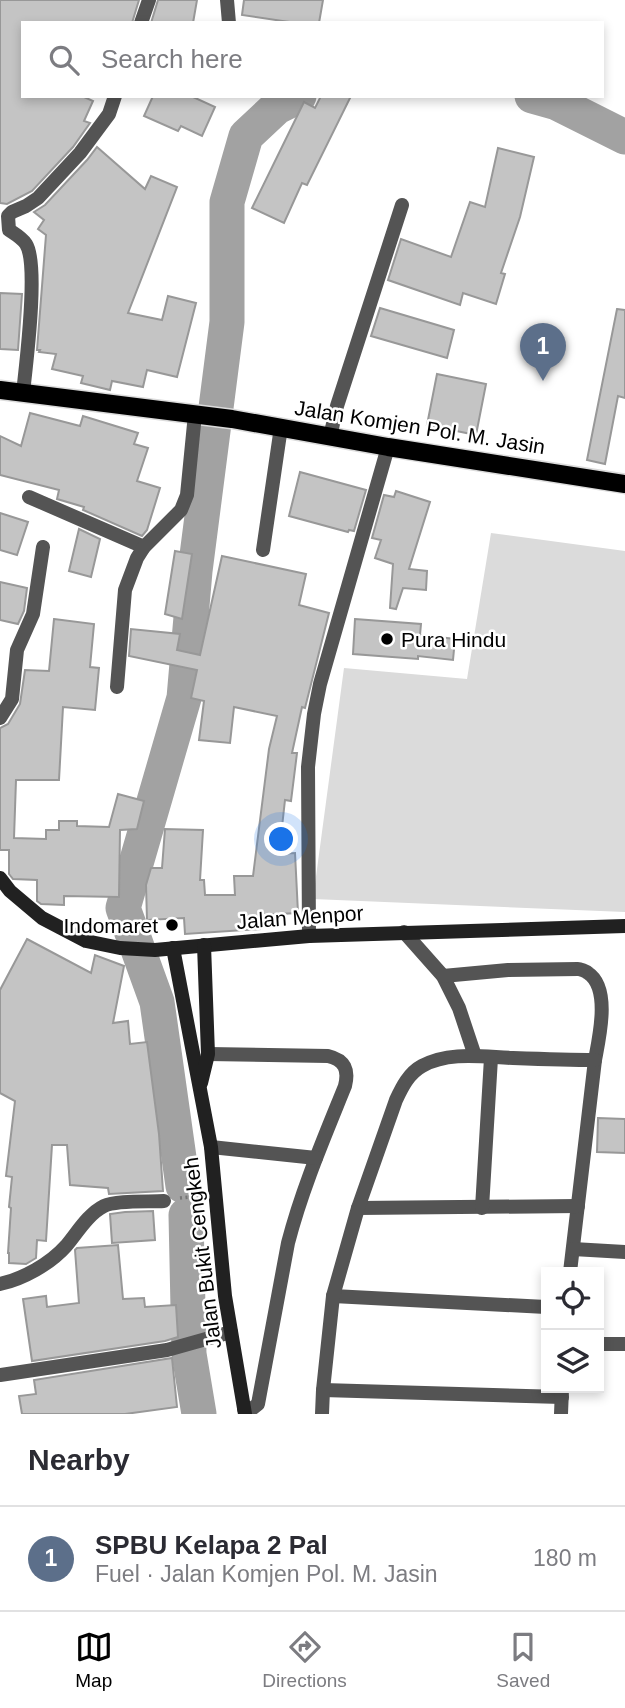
<!DOCTYPE html>
<meta charset="utf-8">
<style>
:root{--surface:#fff;--page:#f2f2f3;--text:#2b2b33;--muted:#7c7c81;--line:#e1e1e2;--accent:#000}
body{margin:0;font-family:Arial,sans-serif;background:var(--page);color:var(--text)}
.controls{position:absolute;right:21px;bottom:21px;display:grid;overflow:hidden;border-radius:0px;box-shadow:0 4px 10px #0003}
.controls button{width:63px;height:63px;display:grid;place-items:center;padding:0;border:0;border-bottom:2px solid var(--line);background:var(--surface);color:var(--text);font:35px sans-serif}
.you{position:absolute;left:282px;top:840px;width:24px;height:24px;margin:-18px;border:5px solid #fff;border-radius:50%;background:#1a73e8;box-shadow:0 0 0 10px #1a73e833}
.badge{display:grid;place-items:center;width:46px;height:46px;border-radius:50%;background:var(--accent);color:#fff;font-size:23px;font-weight:700}
.pin{position:absolute;translate:-50% -58px;filter:drop-shadow(0 2px 4px #0008)}
.pin::after{content:'';position:absolute;top:37px;width:24px;height:21px;background:inherit;clip-path:polygon(0 0,100% 0,50% 100%)}
.list{margin:0;padding:0;list-style:none}
h2{display:flex;justify-content:space-between;align-items:center;height:91px;margin:0;padding:0 28px;font-size:30px}
h2 small{font-size:23px;font-weight:400;color:var(--muted)}
.list li{display:grid;grid-template-columns:46px 1fr auto;gap:21px;align-items:center;box-sizing:border-box;height:105px;padding:0 28px;border-top:2px solid var(--line)}
.list b{display:block;font-size:26px;white-space:nowrap}
.list p{margin:0;font-size:23px;white-space:nowrap;color:var(--muted)}
.list em{font-size:23px;font-style:normal;color:var(--muted)}
.icon{flex:none;width:38px;height:38px;fill:none;stroke:currentColor;stroke-width:2;stroke-linecap:round;stroke-linejoin:round}
.map{position:relative;flex:none;width:625px;height:1414px;overflow:hidden}
.search{position:absolute;background:var(--surface);box-shadow:0 4px 10px #0003;left:21px;right:21px;top:21px;height:77px;display:flex;align-items:center;gap:18px;box-sizing:border-box;padding:0 24px;border-radius:0px;color:var(--muted);font-size:26px}
.sheet{height:196px;background:var(--surface)}
nav{display:flex;justify-content:space-around;align-items:center;box-sizing:border-box;height:98px;border-top:2px solid var(--line);background:var(--surface);font-size:19px;color:var(--muted)}
nav a{display:grid;justify-items:center;gap:4px}
nav .on{color:var(--accent)}
.map>svg:first-child{display:block}
.green{fill:#dbdbdb}
.lines{fill:none;stroke-linecap:round;stroke-linejoin:round}
.river{stroke:#a2a2a2;stroke-width:35}
.building{fill:#c4c4c4;stroke:#989898;stroke-width:2}
.primary-casing{stroke:#dbdbdb;stroke-width:21}
.path{stroke:#767676;stroke-width:3.5;stroke-dasharray:2 3.5;stroke-linecap:butt}
.street{stroke:#545454;stroke-width:14}
.secondary{stroke:#212121;stroke-width:14}
.primary{stroke:#000;stroke-width:18}
.poi-dot{fill:#000;stroke:#fff;stroke-width:2.5}
.labels{text-anchor:middle;dominant-baseline:central;stroke-width:5;stroke-linejoin:round;paint-order:stroke}
.street-label{font-size:21px;fill:#000;stroke:#fff}
.poi-label{font-size:21px;fill:#000;stroke:#fff;text-anchor:start}
</style>
<div class="map">
<svg width="625" height="1414" viewBox="0 0 625 1414">
<rect width="100%" height="100%" fill="#fff"/>
<path class="green" d="M491 533 625 551V912L313 899 344 668 467 679Z"/>
<g class="lines">
<g class="river">
<path d="M532 96 557 103 625 137"/>
<path d="M183 1186 157 1002 123 908 184 698 195 571 227 322V202L246 136 277 107 299 96"/>
<path d="M186 1215 189 1354 199 1414"/>
</g>
</g>
<g class="building">
<path d="M0 0H139L132 23H23V96H82L93 101 84 121 90 123 73 147 32 191 7 204 0 203Z"/>
<path d="M158 0H197L193 23H151Z"/>
<path d="M244 0H323L319 23H296L242 15Z"/>
<path d="M153 96H191L215 107 202 136 181 126 178 131 144 116Z"/>
<path d="M321 96H351L307 185 302 183 284 223 252 208 304 102 315 108Z"/>
<path d="M97 147 145 189 151 176 177 187 128 313 162 320 168 296 196 303 177 377 147 370 143 387 112 381 110 390 81 383 83 376 52 369 56 354 39 352 40 350H37L46 235 38 229 44 220 34 212 45 205 87 160Z"/>
<path d="M498 148 534 157 520 217 501 273 505 274 496 304 463 293 460 305 388 280 401 239 451 257 470 202 485 207Z"/>
<path d="M0 293 22 294 18 350 0 349Z"/>
<path d="M380 308 454 330 447 358 371 336Z"/>
<path d="M617 309 625 310V398L618 396 605 464 587 460Z"/>
<path d="M437 374 486 384 476 435 427 425Z"/>
<path d="M30 413 80 426 83 416 138 433 134 444 148 448 137 481 160 488 147 530 142 536 83 510 84 507 57 499 59 490 0 475V436L21 446Z"/>
<path d="M300 472 366 490 354 531 349 530 348 532 289 516Z"/>
<path d="M396 491 430 502 409 569 427 571 426 590 403 588 396 609 390 608 393 564 375 558 381 540 372 538 384 495 394 497Z"/>
<path d="M0 513 28 522 17 555 0 550Z"/>
<path d="M79 529 100 539 91 577 69 571Z"/>
<path d="M175 551 192 554 182 619 165 614Z"/>
<path d="M222 556 306 574 299 605 329 613 305 708 302 707 292 753H297L291 801 285 800 279 854 295 853 298 913 259 915 260 929 185 934 184 918 147 920 146 885 151 868H162L165 829 203 830 200 880H204L205 895H235L234 876H253L269 749 277 716 234 707 230 743 199 740 204 701 191 698 197 670 129 656 131 629 180 634 177 650 200 655Z"/>
<path d="M0 582 27 588 24 611 18 624 0 620Z"/>
<path d="M54 619 94 624 90 667 99 668 95 710 63 707 59 780H16L14 838 46 839V830H59V821H77V826L109 827 118 794 144 801 137 829 120 830 119 897 64 896V905L41 904 37 901V880L13 879 9 874V850H0V728L8 724 20 704 25 670 49 671Z"/>
<path d="M355 619 421 624 420 635 455 639 453 660 418 656V659L353 654Z"/>
<path d="M27 939 91 973 95 955 124 966 113 1023 128 1021 130 1044 147 1042 159 1134 163 1191 109 1194 108 1188 70 1185 67 1145H52L46 1241 37 1240 36 1258 26 1264 9 1263V1253H8L11 1208 9 1207 12 1177 6 1176 15 1101 0 1093V990Z"/>
<path d="M598 1118 625 1119V1153L597 1152Z"/>
<path d="M153 1211 155 1240 112 1243 110 1214 125 1212Z"/>
<path d="M118 1245 123 1299 144 1298 145 1307 176 1305 178 1337 165 1341 32 1361 23 1299 46 1296 47 1307 79 1303 75 1250 77 1248Z"/>
<path d="M172 1358 177 1407 125 1414H22L19 1396 36 1394 34 1380Z"/>
</g>
<g class="lines">
<defs>
<path id="primary" d="M0 390 232 419 388 447 625 484"/>
</defs>
<use href="#primary" class="primary-casing"/>
<path class="path" d="M180 1198 200 1196"/>
<g class="street">
<path d="M227 0 229 23"/>
<path d="M141 23 149 0"/>
<path d="M23 393C26 365 39 264 26 244 22 238 15 234 9 230L8 216 12 212 26 206 38 198 80 153 109 114 115 96"/>
<path d="M330 437 337 406 402 205"/>
<path d="M29 497 144 547"/>
<path d="M263 550 281 427"/>
<path d="M117 687 125 590 137 558 144 547 181 510 187 495 195 414"/>
<path d="M0 718 12 699 17 650 33 614 43 547"/>
<path d="M404 932 443 976 459 1008 475 1056"/>
<path d="M309 936 308 767 314 714 320 684 388 447"/>
<path d="M443 976 508 970 578 969C580 969 586 971 588 973 611 988 599 1038 595 1060L570 1272"/>
<path d="M208 1054 328 1056C345 1060 349 1070 345 1086 324 1138 302 1189 288 1243L258 1404 253 1408 244 1409"/>
<path d="M211 1147 316 1158"/>
<path d="M358 1208 578 1206"/>
<path d="M482 1208 491 1058"/>
<path d="M573 1249 625 1252"/>
<path d="M0 1284C23 1279 50 1264 66 1246 77 1233 88 1214 104 1206 116 1200 149 1202 164 1201"/>
<path d="M333 1296 546 1307"/>
<path d="M599 1344H625"/>
<path d="M0 1375 167 1350 231 1332"/>
<path d="M323 1390 562 1397"/>
<path d="M322 1414 323 1390 333 1296 358 1208 396 1100C402 1087 409 1073 422 1066 449 1051 483 1057 513 1058 540 1059 567 1060 595 1060"/>
<path d="M561 1414 562 1389"/>
</g>
<g class="secondary">
<path d="M0 878 10 891 42 918 86 941 120 948 155 950 309 936 625 926"/>
<path d="M173 948 211 1147 225 1296 245 1414"/>
<path d="M201 1083 208 1054 204 945"/>
</g>
<use href="#primary" class="primary"/>
</g>
<g class="poi-dot">
<circle cx="387" cy="639" r="7"/>
<circle cx="172" cy="925" r="7"/>
</g>
<g class="labels">
<g class="street-label">
<text transform="translate(420 427) rotate(9)">Jalan Komjen Pol. M. Jasin</text>
<text transform="translate(300 917) rotate(-4)">Jalan Menpor</text>
<text transform="translate(202 1253) rotate(-97)">Jalan Bukit Cengkeh</text>
</g>
<g class="poi-label">
<text x="401" y="639">Pura Hindu</text>
<text x="158" y="925" text-anchor="end">Indomaret</text>
</g>
</g>
</svg>
<div class="controls">
<button><svg class="icon" aria-label="locate" viewBox="0 0 24 24"><circle cx="12" cy="12" r="6"/><path d="M12 2v4M12 18v4M2 12h4M18 12h4"/></svg></button>
<button><svg class="icon" aria-label="layers" viewBox="0 0 24 24"><path d="M12 4l9 5-9 5-9-5zM3 14l9 5 9-5"/></svg></button>
</div>
<div class="you"></div>
<div class="pin badge" style="left:543px;top:381px;background:#5c6f8a">1</div>
<div class="search"><svg class="icon" aria-label="search" viewBox="0 0 24 24"><circle cx="10" cy="10" r="6"/><path d="M15 15l6 6"/></svg>Search here</div>
</div>
<section class="sheet">
<h2>Nearby<small></small></h2>
<ul class="list">
<li><span class="badge" style="background:#5c6f8a">1</span><div><b>SPBU Kelapa 2 Pal</b><p>Fuel · Jalan Komjen Pol. M. Jasin</p></div><em>180 m</em></li>
</ul>
</section>
<nav>
<a class="on"><svg class="icon" aria-label="map" viewBox="0 0 24 24"><path d="M3 6l6-2 6 2 6-2v14l-6 2-6-2-6 2zM9 4v14M15 6v14"/></svg>Map</a>
<a><svg class="icon" aria-label="directions" viewBox="0 0 24 24"><path d="M12 3l9 9-9 9-9-9zM9 14v-3h6M13 9l2 2-2 2"/></svg>Directions</a>
<a><svg class="icon" aria-label="saved" viewBox="0 0 24 24"><path d="M7 4h10v16l-5-4-5 4z"/></svg>Saved</a>
</nav>
